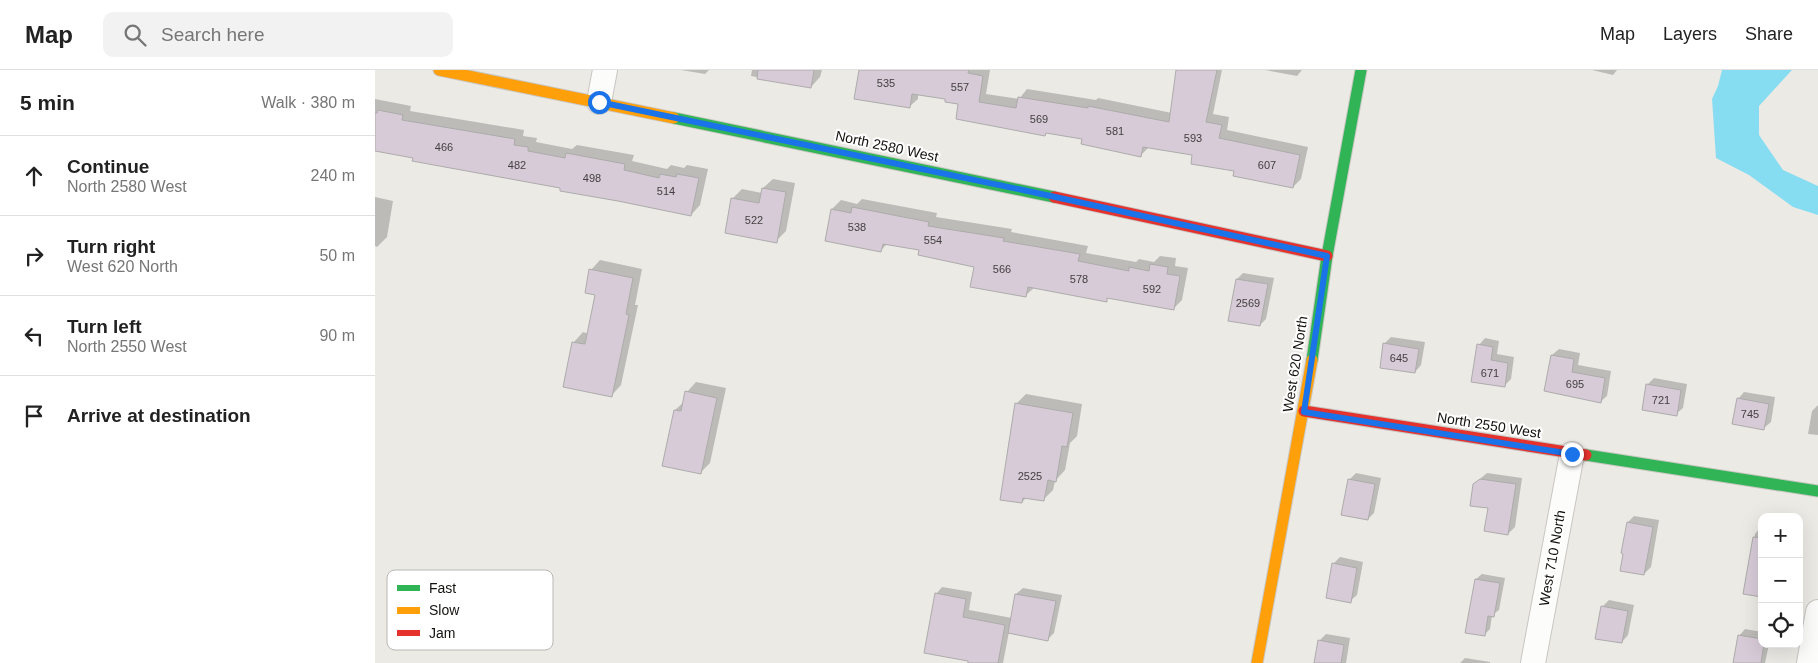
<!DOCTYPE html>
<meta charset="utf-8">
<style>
:root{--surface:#fff;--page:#f2f2f2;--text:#222;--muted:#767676;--line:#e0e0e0}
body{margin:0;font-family:Helvetica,sans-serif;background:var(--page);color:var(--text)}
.controls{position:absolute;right:15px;bottom:15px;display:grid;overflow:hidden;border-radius:10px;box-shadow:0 5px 20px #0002}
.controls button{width:45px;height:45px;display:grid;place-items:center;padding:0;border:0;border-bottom:1px solid var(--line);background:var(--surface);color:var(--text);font:25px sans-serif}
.stop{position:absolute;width:15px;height:15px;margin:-11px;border:4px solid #1a73e8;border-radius:50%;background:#fff}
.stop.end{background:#1a73e8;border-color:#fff;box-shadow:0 1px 5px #0008}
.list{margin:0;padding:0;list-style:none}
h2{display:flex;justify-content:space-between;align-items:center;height:65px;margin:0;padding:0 20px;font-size:21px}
h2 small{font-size:16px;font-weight:400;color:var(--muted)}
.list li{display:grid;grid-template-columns:32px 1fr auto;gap:15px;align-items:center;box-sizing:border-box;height:80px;padding:0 20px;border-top:1px solid var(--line)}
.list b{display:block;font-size:19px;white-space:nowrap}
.list p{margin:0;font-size:16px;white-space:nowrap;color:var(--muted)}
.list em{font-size:16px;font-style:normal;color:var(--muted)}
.icon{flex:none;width:28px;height:28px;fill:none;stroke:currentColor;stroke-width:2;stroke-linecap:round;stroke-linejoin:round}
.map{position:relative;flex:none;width:1443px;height:593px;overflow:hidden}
header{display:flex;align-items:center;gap:30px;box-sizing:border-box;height:70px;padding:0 25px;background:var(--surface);border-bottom:1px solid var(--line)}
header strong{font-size:24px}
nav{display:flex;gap:28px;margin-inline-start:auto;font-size:18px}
.search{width:350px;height:45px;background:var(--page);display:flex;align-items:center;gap:12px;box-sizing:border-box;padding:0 18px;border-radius:10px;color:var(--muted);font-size:19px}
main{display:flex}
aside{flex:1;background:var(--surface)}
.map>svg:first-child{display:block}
.water{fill:#86ddf2}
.shadow{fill:#0003}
.building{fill:#d7cbd7;stroke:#adabab}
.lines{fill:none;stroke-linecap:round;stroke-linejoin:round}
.street-casing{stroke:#c8c6c2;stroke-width:26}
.fast-casing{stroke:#c8c6c2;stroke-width:13}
.slow-casing{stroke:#c8c6c2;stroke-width:13}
.jam-casing{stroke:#c8c6c2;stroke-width:13}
.street{stroke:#fcfcfb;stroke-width:24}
.fast{stroke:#30b455;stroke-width:11}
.slow{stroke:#ff9f0a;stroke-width:11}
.jam{stroke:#e5322d;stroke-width:11}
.route{stroke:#1a73e8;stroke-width:6}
.labels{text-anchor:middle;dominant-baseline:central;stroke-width:4;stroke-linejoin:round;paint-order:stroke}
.number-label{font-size:11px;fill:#444041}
.street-label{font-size:14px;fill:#13120f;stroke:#fff}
.key{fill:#fff;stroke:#b8b8b7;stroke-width:1}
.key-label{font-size:14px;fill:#13120f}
</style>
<header>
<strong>Map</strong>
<div class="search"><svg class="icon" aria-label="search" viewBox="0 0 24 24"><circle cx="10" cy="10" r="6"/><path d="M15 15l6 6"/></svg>Search here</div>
<nav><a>Map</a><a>Layers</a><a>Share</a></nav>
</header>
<main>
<aside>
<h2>5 min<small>Walk · 380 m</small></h2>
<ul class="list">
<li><svg class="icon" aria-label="ahead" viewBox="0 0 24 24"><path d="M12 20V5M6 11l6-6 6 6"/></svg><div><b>Continue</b><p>North 2580 West</p></div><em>240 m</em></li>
<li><svg class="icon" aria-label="right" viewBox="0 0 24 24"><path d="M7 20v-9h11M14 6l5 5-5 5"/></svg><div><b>Turn right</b><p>West 620 North</p></div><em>50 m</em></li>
<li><svg class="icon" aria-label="left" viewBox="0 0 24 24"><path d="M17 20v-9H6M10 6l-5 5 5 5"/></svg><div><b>Turn left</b><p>North 2550 West</p></div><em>90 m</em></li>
<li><svg class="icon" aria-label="arrive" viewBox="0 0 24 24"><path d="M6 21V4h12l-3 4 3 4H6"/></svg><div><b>Arrive at destination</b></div></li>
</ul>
</aside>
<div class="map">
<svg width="1443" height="593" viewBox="0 0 1443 593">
<rect width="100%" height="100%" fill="#eceae5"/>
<path class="water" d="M1347 0H1417L1384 36V65L1408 100 1443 116V145L1418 137 1374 105 1341 88 1337 29 1343 16Z"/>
<g class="shadow">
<path d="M306 0H334L330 4Z"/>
<path d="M377 0H447L445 7 436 17 376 6Z"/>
<path d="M485 0H615L611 24 644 29 652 19 721 30 723 28 797 43 802 0H847L838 44 854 47 852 60 933 77 926 109 918 117 860 100 819 84 774 77 765 86 709 68 672 62 670 65 572 28 543 24V29L534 37Z"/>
<path d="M890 0H927L922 6Z"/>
<path d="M1217 0H1242L1238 5Z"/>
<path d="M0 29 36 36 35 41 149 60 148 66 162 68 161 72 197 79 202 75 259 85 257 91 292 99 296 95 309 98 312 95 333 99 325 135 316 145 0 79Z"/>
<path d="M398 109 420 113 411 161 401 171 357 129 367 119 387 123 388 118Z"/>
<path d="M0 127 18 131 12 167 2 177 0 176Z"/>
<path d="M487 129 562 143 561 147 637 159 636 162 713 176 711 183 761 192 764 189 779 192 785 186 801 188 800 196 813 198 807 230 798 239 734 227 731 230 660 217 651 225 600 196 546 179 512 174 506 180 451 170 457 139 466 130 482 134Z"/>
<path d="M225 190 267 199 260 235H263L246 315 237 325 190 316 199 272 208 262 214 264 222 224 216 200Z"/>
<path d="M868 203 899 208 891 249 885 255 862 209Z"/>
<path d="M1016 267 1050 272 1046 295 1040 302 1009 274Z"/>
<path d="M1110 268 1124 271 1122 284 1139 287 1136 309 1129 316 1104 275Z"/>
<path d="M1184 279 1205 283 1203 295 1236 301 1232 326 1225 332 1177 285Z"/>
<path d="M1279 308 1312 314 1308 338 1301 344 1272 315Z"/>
<path d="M321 312 351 318 335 393 326 402 300 340 310 331 312 322Z"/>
<path d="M1369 322 1400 327 1396 352 1389 358 1363 329Z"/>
<path d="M651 324 707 334 702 366 695 373 690 400 680 411 678 420 668 430 652 427 647 432 641 334Z"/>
<path d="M1443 335V365L1433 364 1437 341Z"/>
<path d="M981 403 1006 408 999 443 993 449 974 410Z"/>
<path d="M1112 403 1147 408 1140 457 1133 464 1099 414Z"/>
<path d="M1259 446 1284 450 1276 497 1269 504 1253 452Z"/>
<path d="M1386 457 1387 458V526L1369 523 1380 464Z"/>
<path d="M965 487 988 492 982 525 975 531 958 494Z"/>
<path d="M1107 504 1130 508 1124 540 1117 545 1115 559 1109 565 1101 509Z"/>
<path d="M567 517 597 522 594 540 637 548 641 524 648 518 687 525 679 563 673 569 634 562 628 593H594L561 524Z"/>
<path d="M1234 530 1259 535 1253 565 1247 572 1227 537Z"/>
<path d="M1370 559 1387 562V574H1394L1390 593H1360L1364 566Z"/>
<path d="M951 564 975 568 971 593H941L944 571Z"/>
<path d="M1090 588 1115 592V593H1085Z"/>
</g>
<g class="building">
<path d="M383 0H439L436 18 382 9Z"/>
<path d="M484 0H594L593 3 608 6 604 32 641 38 643 27 713 38V36L794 52 801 0H842L831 52 847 55 844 68 925 85 918 118 858 106 859 101 816 94 817 85 768 77 766 87 706 74 707 69 671 63 670 66 581 49 583 34 570 32V29L537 24 535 38 479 29Z"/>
<path d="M3 40 28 45 27 50 140 69 139 75 153 77V81L190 88 191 83 250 94 249 100 284 108 285 104 301 107 302 104 324 108 316 146 243 131 185 121V118L37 91 38 88 0 81V43H2Z"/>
<path d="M387 118 411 122 402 173 350 163 356 128 384 133Z"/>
<path d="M477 137 554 152 553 156 629 168 628 171 705 184 703 191 754 201V197L774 201 775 194 793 197 792 204 805 206 799 240 732 228V232L653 217 651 227 595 217 599 197 543 185 544 180 508 174 506 182 450 171 456 139 476 143Z"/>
<path d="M214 199 258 208 251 244 254 245 237 327 188 317 197 272 210 274 220 225 210 223Z"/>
<path d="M861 209 893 214 885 256 853 251Z"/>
<path d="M1008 273 1044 279 1040 303 1005 298Z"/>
<path d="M1102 274 1118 277 1116 290 1133 293 1130 317 1096 312Z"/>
<path d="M1176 285 1199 289 1197 302 1230 308 1226 333 1169 321Z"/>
<path d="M1271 314 1306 320 1302 346 1267 340Z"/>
<path d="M310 321 342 328 326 404 287 396 299 340 306 341Z"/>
<path d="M1362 328 1394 334 1389 360 1357 354Z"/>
<path d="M640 333 698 343 692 377 687 376 681 412 673 410 669 431 648 428 647 433 625 430Z"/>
<path d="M973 409 1000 414 993 450 966 445Z"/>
<path d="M1105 409 1141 414 1133 465 1109 461 1113 438 1095 436 1098 414Z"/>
<path d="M1252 452 1278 457 1269 505 1245 501 1248 484 1246 483Z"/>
<path d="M1378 467 1387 468V527L1368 524Z"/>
<path d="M957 493 982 498 976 533 951 528Z"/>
<path d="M1100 509 1125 513 1119 547 1113 546 1110 566 1090 563Z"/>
<path d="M560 523 591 529 588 547 630 555 623 593H593V591L549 583Z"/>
<path d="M640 524 681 531 673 571 633 563Z"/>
<path d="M1226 536 1253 541 1247 573 1220 569Z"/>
<path d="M1363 565 1387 569V574H1389L1386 593H1358Z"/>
<path d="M943 570 969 575 966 593H939Z"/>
</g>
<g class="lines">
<defs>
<g id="street">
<path d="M224 32 230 0"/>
<path d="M1158 593 1197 384"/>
<path d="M1434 593 1443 542"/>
</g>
<g id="fast">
<path d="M299 48 679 127"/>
<path d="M937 290 952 186 986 0"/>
<path d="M1211 385 1443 421"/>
</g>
<g id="slow">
<path d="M64 0 299 48"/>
<path d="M882 593 937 290"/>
</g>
<g id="jam">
<path d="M679 127 952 186"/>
<path d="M929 341 1211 385"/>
</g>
</defs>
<use href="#street" class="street-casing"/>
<use href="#fast" class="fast-casing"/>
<use href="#slow" class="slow-casing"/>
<use href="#jam" class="jam-casing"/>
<use href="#street" class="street"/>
<use href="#fast" class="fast"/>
<use href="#slow" class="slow"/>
<use href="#jam" class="jam"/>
</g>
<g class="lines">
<path class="route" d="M224 32 648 120 952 186 929 342 1197 384"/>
</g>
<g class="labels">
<g class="number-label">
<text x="511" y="13">535</text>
<text x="585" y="17">557</text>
<text x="664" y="49">569</text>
<text x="740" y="61">581</text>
<text x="818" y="68">593</text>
<text x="69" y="77">466</text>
<text x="142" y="95">482</text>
<text x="892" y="95">607</text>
<text x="217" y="108">498</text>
<text x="291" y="121">514</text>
<text x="379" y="150">522</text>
<text x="482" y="157">538</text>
<text x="558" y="170">554</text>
<text x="627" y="199">566</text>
<text x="704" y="209">578</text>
<text x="777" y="219">592</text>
<text x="873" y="233">2569</text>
<text x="1024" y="288">645</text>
<text x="1115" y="303">671</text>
<text x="1200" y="314">695</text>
<text x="1286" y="330">721</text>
<text x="1375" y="344">745</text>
<text x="655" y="406">2525</text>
</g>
<g class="street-label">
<text transform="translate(512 76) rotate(12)">North 2580 West</text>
<text transform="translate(920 294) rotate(-81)">West 620 North</text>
<text transform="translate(1114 355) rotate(9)">North 2550 West</text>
<text transform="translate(1177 488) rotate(-80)">West 710 North</text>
</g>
</g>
<rect x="12" y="500" width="166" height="80" rx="8" class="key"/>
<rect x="22" y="515" width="23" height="6" fill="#30b455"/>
<rect x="22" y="537" width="23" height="7" fill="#ff9f0a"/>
<rect x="22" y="560" width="23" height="6" fill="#e5322d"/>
<g class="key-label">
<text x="54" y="523">Fast</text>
<text x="54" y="545">Slow</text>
<text x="54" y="568">Jam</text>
</g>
</svg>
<div class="controls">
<button>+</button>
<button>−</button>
<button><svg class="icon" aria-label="locate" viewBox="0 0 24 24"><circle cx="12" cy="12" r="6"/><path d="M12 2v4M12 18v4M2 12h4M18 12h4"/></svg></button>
</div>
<div class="stop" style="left:224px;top:32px"></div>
<div class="stop end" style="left:1197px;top:384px"></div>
</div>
</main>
